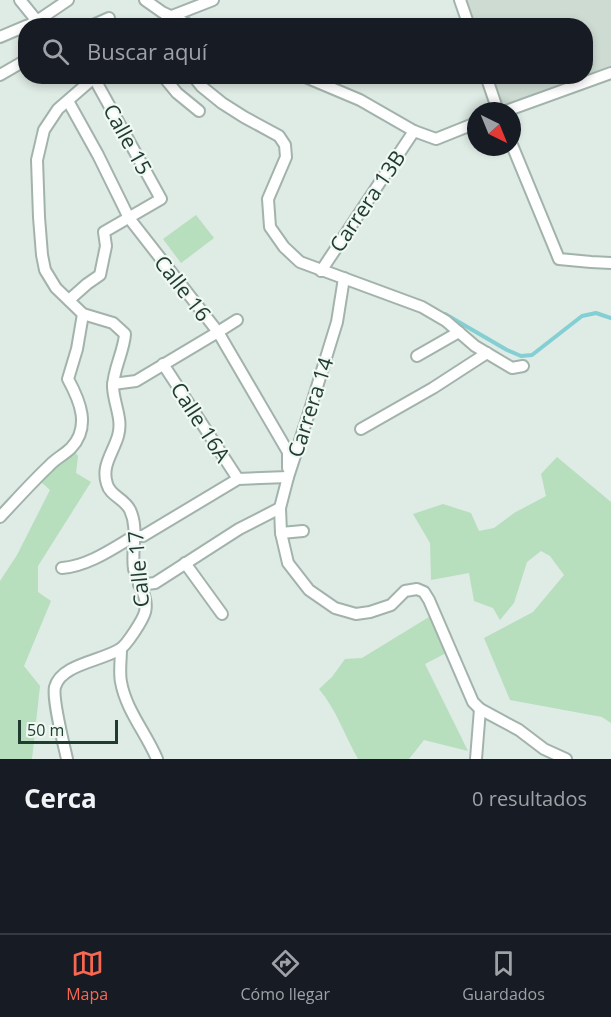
<!DOCTYPE html>
<html lang="es">
<meta charset="utf-8">
<style>
:root{--surface:#171b24;--page:#242831;--text:#f1f3f6;--muted:#9ea1a6;--line:#363941;--accent:#f86851}
body{margin:0;font-family:"Open Sans",sans-serif;background:var(--page);color:var(--text)}
.compass{position:absolute;left:467px;top:102px;width:54px;height:54px;border-radius:50%;background:var(--surface);box-shadow:0 3px 9px #0003;rotate:137deg}
.scale{position:absolute;left:18px;bottom:15px;width:100px;box-sizing:border-box;padding-left:6px;border:3px solid #203c31;border-top:0;font-size:16px;line-height:21px;white-space:nowrap;color:#203c31;-webkit-text-stroke:4px #f0f8f3;paint-order:stroke}
.list{margin:0;padding:0;list-style:none}
h2{display:flex;justify-content:space-between;align-items:center;height:78px;margin:0;padding:0 24px;font-size:26px}
h2 small{font-size:20px;font-weight:400;color:var(--muted)}
.icon{flex:none;width:33px;height:33px;fill:none;stroke:currentColor;stroke-width:2;stroke-linecap:round;stroke-linejoin:round}
.map{position:relative;flex:none;width:611px;height:759px;overflow:hidden}
.search{position:absolute;background:var(--surface);box-shadow:0 3px 9px #0003;left:18px;right:18px;top:18px;height:66px;display:flex;align-items:center;gap:15px;box-sizing:border-box;padding:0 21px;border-radius:24px;color:var(--muted);font-size:22px}
.sheet{height:174px;background:var(--surface)}
nav{display:flex;justify-content:space-around;align-items:center;box-sizing:border-box;height:84px;border-top:2px solid var(--line);background:var(--surface);font-size:16px;color:var(--muted)}
nav a{display:grid;justify-items:center;gap:3px}
nav .on{color:var(--accent)}
.map>svg:first-child{display:block}
.built{fill:#cddbd3}
.green{fill:#b7debd}
.lines{fill:none;stroke-linecap:round;stroke-linejoin:round}
.stream{stroke:#84cfd3;stroke-width:4}
.minor-casing{stroke:#a2b3ab;stroke-width:14}
.minor{stroke:#fff;stroke-width:10}
.labels{text-anchor:middle;dominant-baseline:central;stroke-width:4.5;stroke-linejoin:round;paint-order:stroke}
.street-label{font-size:21px;fill:#203c31;stroke:#f0f8f3}
</style>
<div class="map">
<svg width="611" height="759" viewBox="0 0 611 759">
<rect width="100%" height="100%" fill="#dfebe5"/>
<path class="built" d="M462 0H611V74L502 111 490 77 586 76V26L472 25Z"/>
<g class="green">
<path d="M196 215 214 238 181 263 163 239Z"/>
<path d="M74 451 78 456 76 473 91 482 38 566V592L51 601 24 666 40 686 32 759H0V581L17 555 50 490 40 481Z"/>
<path d="M557 457 611 502V723L602 717 510 700 484 638 533 612 564 575 550 556 541 551 527 562 514 603 500 620 493 608 474 601 469 573 431 580 430 543 413 514 443 504 471 513 479 531 494 528 514 513 546 496 541 474Z"/>
<path d="M429 617 446 653 425 664 468 751 424 740 409 759H358C345 736 336 709 319 689L332 677 345 659 362 658Z"/>
</g>
<g class="lines">
<path class="stream" d="M445 314 507 350 521 356 532 355 582 316 596 313 611 318"/>
<defs>
<g id="minor">
<path d="M20 0 37 21"/>
<path d="M145 0 162 12 192 26"/>
<path d="M460 0 469 26"/>
<path d="M27 26 37 21 68 0"/>
<path d="M91 26 109 18"/>
<path d="M158 26 172 16 213 0"/>
<path d="M0 37 26 26"/>
<path d="M0 75 26 60"/>
<path d="M163 76 177 93 199 111"/>
<path d="M193 76 201 86 222 103 244 117 279 136 285 145 286 157 268 199 270 227 284 247 300 262 422 307 446 321 475 346 512 368 523 366"/>
<path d="M303 76 360 100 414 131 436 139 476 123"/>
<path d="M486 76 498 111"/>
<path d="M68 101 98 155 129 218 218 332 288 452V468"/>
<path d="M506 111 611 73"/>
<path d="M512 145 559 259 591 262 611 263"/>
<path d="M321 271 414 131"/>
<path d="M344 278 337 322 308 416 288 477 280 508 281 533 288 563 309 590 335 608 356 614 370 612 391 605 405 591 417 589 424 592 429 600 473 702 480 709 519 730 544 749 566 759"/>
<path d="M69 300 87 284 100 275 106 246 104 232 161 199 94 78"/>
<path d="M417 356 459 332"/>
<path d="M163 364 238 479"/>
<path d="M113 384 136 381 218 332 237 320"/>
<path d="M361 429 433 388 487 353"/>
<path d="M0 517C16 500 32 482 49 466 55 459 64 455 71 448 91 427 80 401 68 379L77 349 83 314"/>
<path d="M281 533 303 531"/>
<path d="M185 563 222 614"/>
<path d="M62 568C88 566 112 549 134 536H143L238 479 288 477"/>
<path d="M139 585 155 583 239 529 280 508"/>
<path d="M121 649C121 659 119 672 121 682 126 710 146 733 157 759"/>
<path d="M67 759C64 745 52 699 55 687 61 664 102 661 120 649 126 646 143 620 145 612 149 597 137 583 134 569 131 549 139 529 130 510 124 498 110 496 107 484 101 466 113 453 118 436 123 419 114 405 113 387 113 370 124 351 125 334L113 323 83 314 56 288 45 270 42 255 39 217 37 160 44 130 58 109 96 76"/>
<path d="M476 759 480 709"/>
</g>
</defs>
<use href="#minor" class="minor-casing"/>
<use href="#minor" class="minor"/>
</g>
<g class="labels">
<g class="street-label">
<text transform="translate(128 139) rotate(61)">Calle 15</text>
<text transform="translate(367 201) rotate(-56)">Carrera 13B</text>
<text transform="translate(183 288) rotate(52)">Calle 16</text>
<text transform="translate(310 407) rotate(-72)">Carrera 14</text>
<text transform="translate(201 422) rotate(57)">Calle 16A</text>
<text transform="translate(138 569) rotate(-95)">Calle 17</text>
</g>
</g>
</svg>
<svg class="compass" viewBox="-18 -18 36 36"><path d="M0-13l5 13h-10z" fill="#e53935"/><path d="M0 13l5-13h-10z" fill="#9ea1a6"/></svg>
<div class="scale">50 m</div>
<div class="search"><svg class="icon" aria-label="search" viewBox="0 0 24 24"><circle cx="10" cy="10" r="6"/><path d="M15 15l6 6"/></svg>Buscar aquí</div>
</div>
<section class="sheet">
<h2>Cerca<small>0 resultados</small></h2>
<ul class="list">
</ul>
</section>
<nav>
<a class="on"><svg class="icon" aria-label="map" viewBox="0 0 24 24"><path d="M3 6l6-2 6 2 6-2v14l-6 2-6-2-6 2zM9 4v14M15 6v14"/></svg>Mapa</a>
<a><svg class="icon" aria-label="directions" viewBox="0 0 24 24"><path d="M12 3l9 9-9 9-9-9zM9 14v-3h6M13 9l2 2-2 2"/></svg>Cómo llegar</a>
<a><svg class="icon" aria-label="saved" viewBox="0 0 24 24"><path d="M7 4h10v16l-5-4-5 4z"/></svg>Guardados</a>
</nav>
